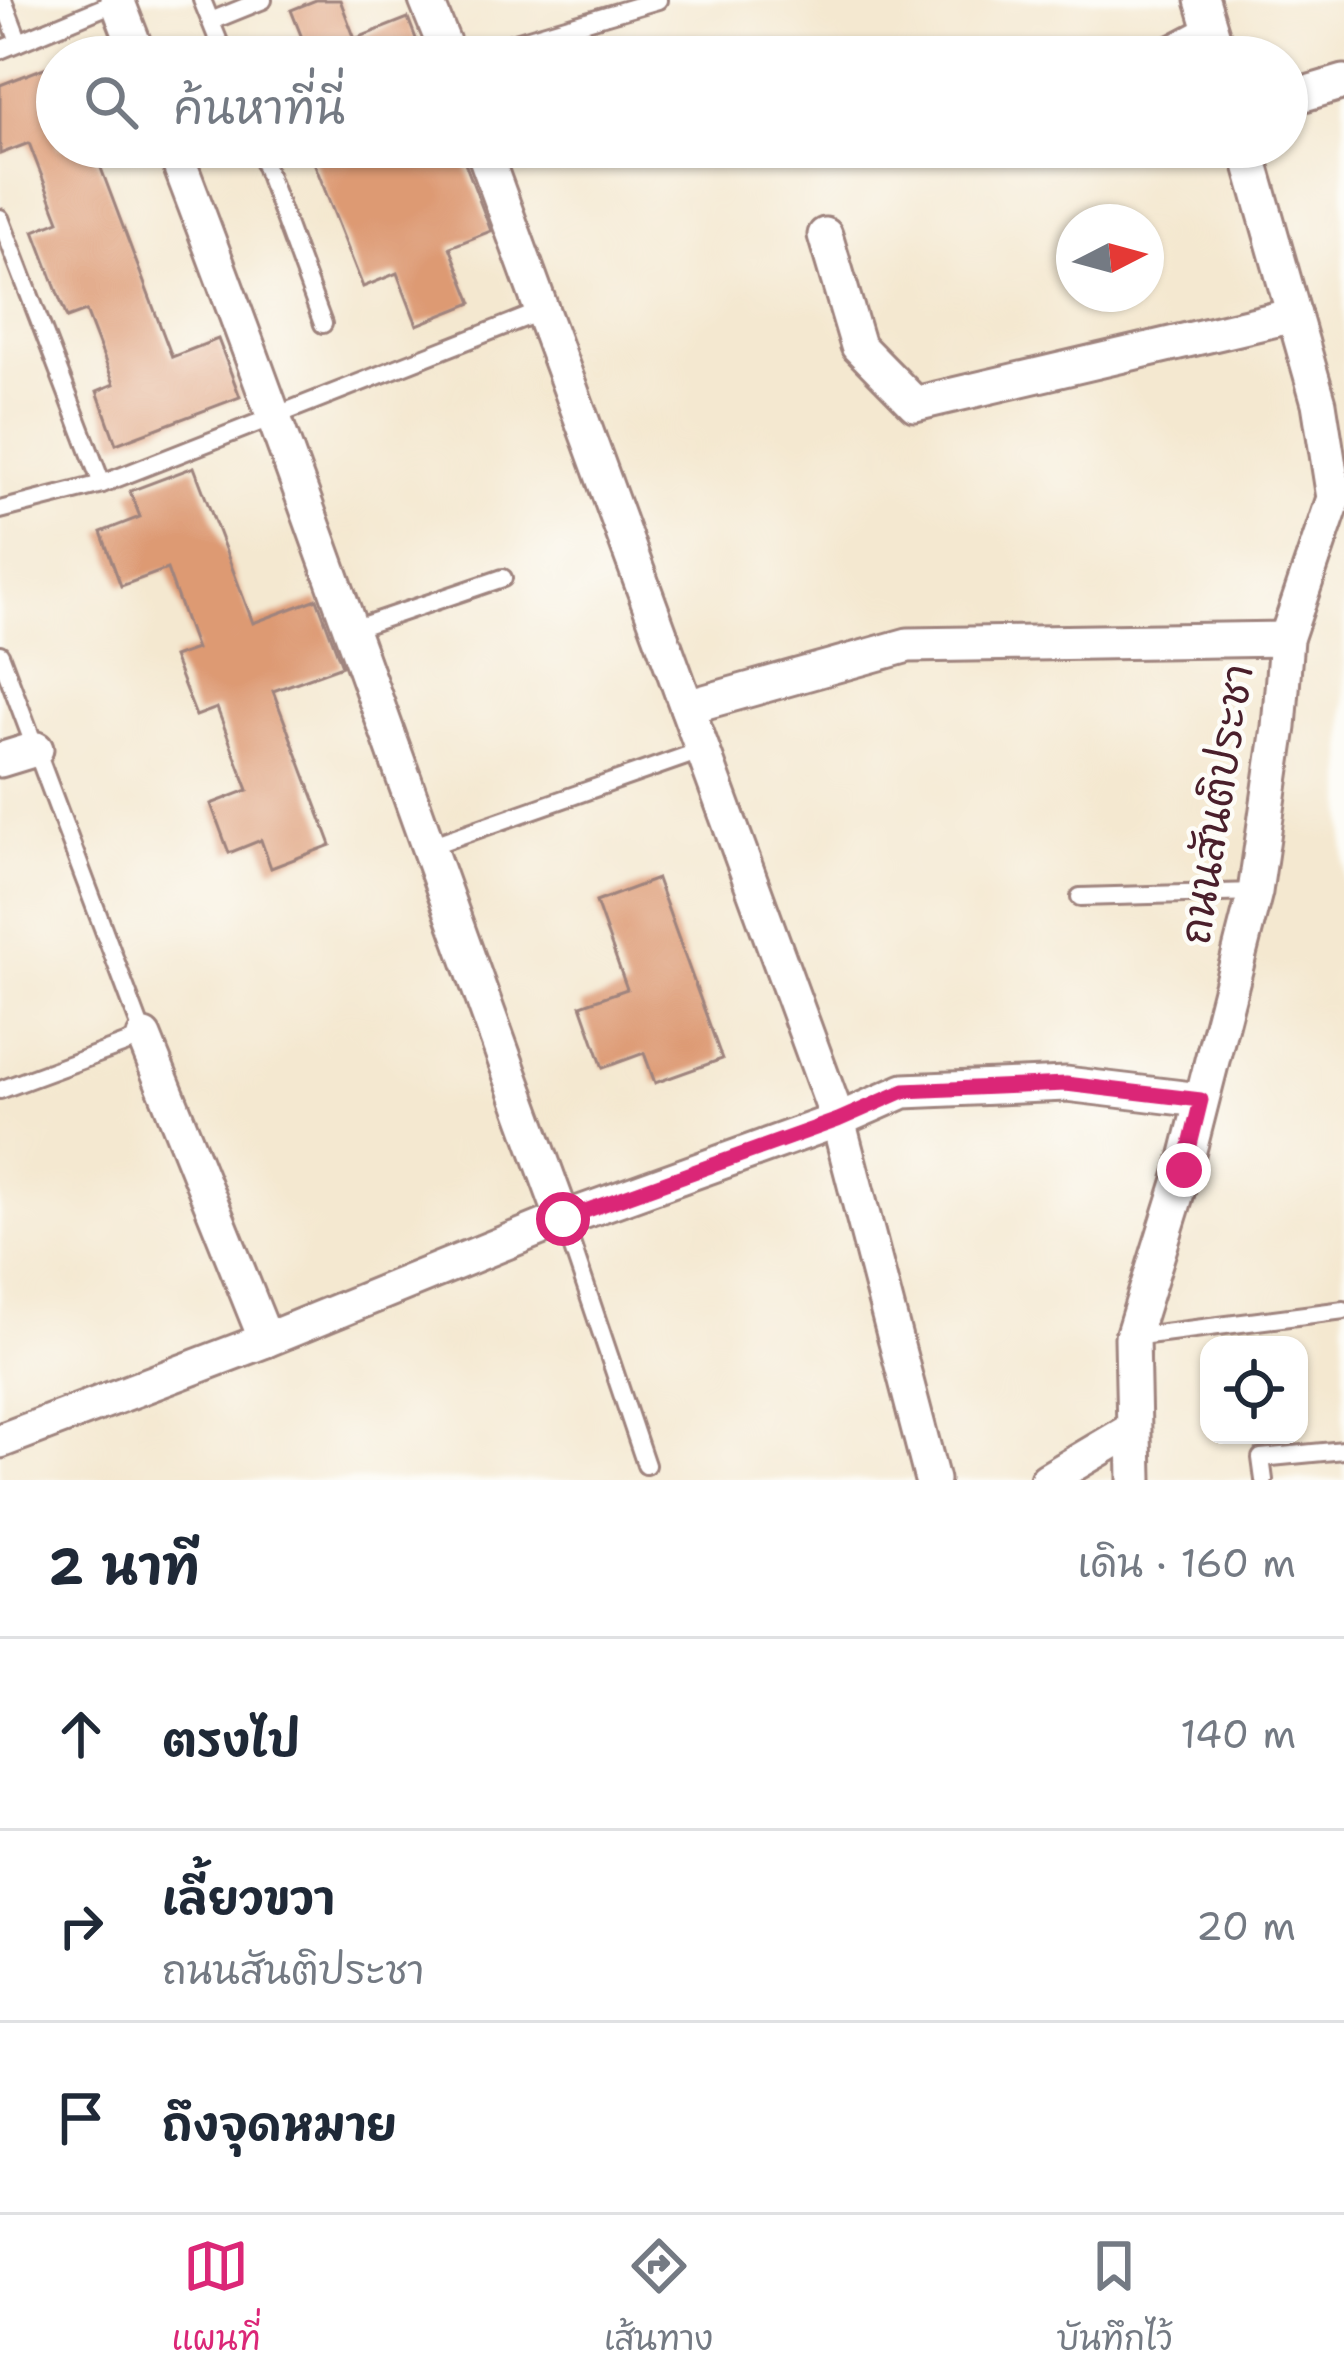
<!DOCTYPE html>
<html lang="th">
<meta charset="utf-8">
<style>
:root{--surface:#fff;--page:#f6f6f7;--text:#1f2937;--muted:#747a83;--line:#e0e1e3;--accent:#db2777}
body{margin:0;font-family:"Shantell Sans","Playpen Sans Thai",sans-serif;background:var(--page);color:var(--text)}
.controls{position:absolute;right:36px;bottom:36px;display:grid;overflow:hidden;border-radius:24px;box-shadow:0 3px 9px #0004}
.controls button{width:108px;height:108px;display:grid;place-items:center;padding:0;border:0;border-bottom:3px solid var(--line);background:var(--surface);color:var(--text);font:60px sans-serif}
.compass{position:absolute;left:1056px;top:204px;width:108px;height:108px;border-radius:50%;background:var(--surface);box-shadow:0 3px 9px #0004;rotate:84deg}
.stop{position:absolute;width:36px;height:36px;margin:-27px;border:9px solid #db2777;border-radius:50%;background:#fff}
.stop.end{background:#db2777;border-color:#fff;box-shadow:0 3px 12px #0008}
.list{margin:0;padding:0;list-style:none}
h2{display:flex;justify-content:space-between;align-items:center;height:156px;margin:0;padding:0 48px;font-size:51px}
h2 small{font-size:39px;font-weight:400;color:var(--muted)}
.list li{display:grid;grid-template-columns:78px 1fr auto;gap:36px;align-items:center;box-sizing:border-box;height:192px;padding:0 48px;border-top:3px solid var(--line)}
.list b{display:block;font-size:45px;white-space:nowrap}
.list p{margin:0;font-size:39px;white-space:nowrap;color:var(--muted)}
.list em{font-size:39px;font-style:normal;color:var(--muted)}
.icon{flex:none;width:66px;height:66px;fill:none;stroke:currentColor;stroke-width:2;stroke-linecap:round;stroke-linejoin:round}
.map{position:relative;flex:none;width:1344px;height:1480px;overflow:hidden}
.search{position:absolute;background:var(--surface);box-shadow:0 3px 9px #0004;left:36px;right:36px;top:36px;height:132px;display:flex;align-items:center;gap:30px;box-sizing:border-box;padding:0 42px;border-radius:66px;color:var(--muted);font-size:45px}
.sheet{height:732px;background:var(--surface)}
nav{display:flex;justify-content:space-around;align-items:center;box-sizing:border-box;height:168px;border-top:3px solid var(--line);background:var(--surface);font-size:33px;color:var(--muted)}
nav a{display:grid;justify-items:center;gap:6px}
nav .on{color:var(--accent)}
.map>svg:first-child{display:block}
.building{fill:#dd9a73}
.lines{fill:none;stroke-linecap:round;stroke-linejoin:round}
.lane-casing{stroke:#9f847e;stroke-width:22}
.street-casing{stroke:#9f847e;stroke-width:39}
.lane{stroke:#fff;stroke-width:16}
.street{stroke:#fff;stroke-width:33}
.route{stroke:#db2777;stroke-width:15}
.labels{text-anchor:middle;dominant-baseline:central;stroke-width:9;stroke-linejoin:round;paint-order:stroke}
.street-label{font-size:42px;fill:#4a1f2b;stroke:#fdfcf7}
</style>
<div class="map">
<svg width="1344" height="1480" viewBox="0 0 1344 1480">
<rect width="100%" height="100%" fill="#fdfcf7"/>
<filter id="ink" filterUnits="userSpaceOnUse"><feTurbulence type="fractalNoise" baseFrequency=".00833" numOctaves="2"/><feDisplacementMap in="SourceGraphic" scale="24" xChannelSelector="R" yChannelSelector="G"/><feConvolveMatrix kernelMatrix="1 2 1 2 8 2 1 2 1" color-interpolation-filters="sRGB"/></filter>
<filter id="wash" filterUnits="userSpaceOnUse"><feTurbulence type="fractalNoise" baseFrequency=".004" numOctaves="4" result="noise"/><feDisplacementMap in="SourceGraphic" scale="48" xChannelSelector="R" yChannelSelector="G"/><feGaussianBlur stdDeviation="2.7" result="paint"/><feColorMatrix in="noise" values="0 0 0 0 0 0 0 0 0 0 0 0 0 0 0 0 0 1.4 0 .05"/><feComposite in="paint" operator="in"/></filter>
<g filter="url(#wash)">
<rect width="100%" height="100%" fill="#f4e8d0"/>
<g id="blocks">
<g class="building">
<path d="M316 0H340L355 39 408 18 423 57H298L308 53 291 10Z"/>
<path d="M101 47 105 57H75Z"/>
<path d="M57 63V147H93L172 357 218 339 240 397 116 444 97 391 114 384 86 311 67 318 34 231 59 221 29 143 0 154V85Z"/>
<path d="M308 147H459L491 231 450 247 472 303 417 325 397 273 363 287Z"/>
<path d="M194 467 253 623 317 599 342 666 273 691 331 845 271 868 261 840 229 853 211 804 248 790 217 708 196 716 173 657 196 649 167 569 121 586 101 532 140 517 130 491Z"/>
<path d="M657 879 722 1059 655 1083 644 1053 603 1068 581 1005 627 989 596 902Z"/>
</g>
</g>
</g>
<g filter="url(#ink)">
<use href="#blocks" fill-opacity="0" stroke="#9f847e" stroke-width="3"/>
<g class="lines">
<defs>
<g id="lane">
<path d="M3 0 19 42"/>
<path d="M202 0 225 57"/>
<path d="M211 21 263 0"/>
<path d="M0 50 121 0"/>
<path d="M464 57 658 0"/>
<path d="M1146 57 1209 24"/>
<path d="M258 147 323 324"/>
<path d="M0 218 102 484"/>
<path d="M0 510 102 484 542 311"/>
<path d="M350 630 503 578"/>
<path d="M0 654 144 1037 0 1090"/>
<path d="M427 847 703 750"/>
<path d="M1080 897 1255 892"/>
<path d="M563 1219 646 1465"/>
<path d="M1132 1337 1344 1310"/>
<path d="M1264 1480 1261 1458 1344 1450"/>
</g>
<g id="street">
<path d="M117 0 139 57"/>
<path d="M426 0 449 57"/>
<path d="M1202 0 1219 57"/>
<path d="M1287 99 1344 82"/>
<path d="M173 147C309 502 431 862 563 1219"/>
<path d="M482 147 838 1120 932 1480"/>
<path d="M825 235 858 346 915 404 1294 315"/>
<path d="M687 707 908 645 1286 639"/>
<path d="M0 760 36 749"/>
<path d="M144 1037 266 1340"/>
<path d="M0 1441 266 1340 563 1219 838 1120 904 1091 1066 1084 1200 1100"/>
<path d="M1047 1480 1133 1429"/>
<path d="M1135 1480 1132 1337 1184 1170 1255 892 1279 727 1286 639 1334 498 1319 403 1246 147"/>
</g>
</defs>
<use href="#lane" class="lane-casing"/>
<use href="#street" class="street-casing"/>
<use href="#lane" class="lane"/>
<use href="#street" class="street"/>
</g>
</g>
<g class="lines" filter="url(#ink)">
<path class="route" d="M563 1219 838 1120 904 1091 1066 1084 1201 1100 1184 1170"/>
</g>
<g class="labels">
<g class="street-label">
<text transform="translate(1216 804) rotate(-81)">ถนนสันติประชา</text>
</g>
</g>
</svg>
<div class="controls">
<button><svg class="icon" aria-label="locate" viewBox="0 0 24 24"><circle cx="12" cy="12" r="6"/><path d="M12 2v4M12 18v4M2 12h4M18 12h4"/></svg></button>
</div>
<svg class="compass" viewBox="-18 -18 36 36"><path d="M0-13l5 13h-10z" fill="#e53935"/><path d="M0 13l5-13h-10z" fill="#747a83"/></svg>
<div class="stop" style="left:563px;top:1219px"></div>
<div class="stop end" style="left:1184px;top:1170px"></div>
<div class="search"><svg class="icon" aria-label="search" viewBox="0 0 24 24"><circle cx="10" cy="10" r="6"/><path d="M15 15l6 6"/></svg>ค้นหาที่นี่</div>
</div>
<section class="sheet">
<h2>2 นาที<small>เดิน · 160 m</small></h2>
<ul class="list">
<li><svg class="icon" aria-label="ahead" viewBox="0 0 24 24"><path d="M12 20V5M6 11l6-6 6 6"/></svg><div><b>ตรงไป</b></div><em>140 m</em></li>
<li><svg class="icon" aria-label="right" viewBox="0 0 24 24"><path d="M7 20v-9h11M14 6l5 5-5 5"/></svg><div><b>เลี้ยวขวา</b><p>ถนนสันติประชา</p></div><em>20 m</em></li>
<li><svg class="icon" aria-label="arrive" viewBox="0 0 24 24"><path d="M6 21V4h12l-3 4 3 4H6"/></svg><div><b>ถึงจุดหมาย</b></div></li>
</ul>
</section>
<nav>
<a class="on"><svg class="icon" aria-label="map" viewBox="0 0 24 24"><path d="M3 6l6-2 6 2 6-2v14l-6 2-6-2-6 2zM9 4v14M15 6v14"/></svg>แผนที่</a>
<a><svg class="icon" aria-label="directions" viewBox="0 0 24 24"><path d="M12 3l9 9-9 9-9-9zM9 14v-3h6M13 9l2 2-2 2"/></svg>เส้นทาง</a>
<a><svg class="icon" aria-label="saved" viewBox="0 0 24 24"><path d="M7 4h10v16l-5-4-5 4z"/></svg>บันทึกไว้</a>
</nav>
